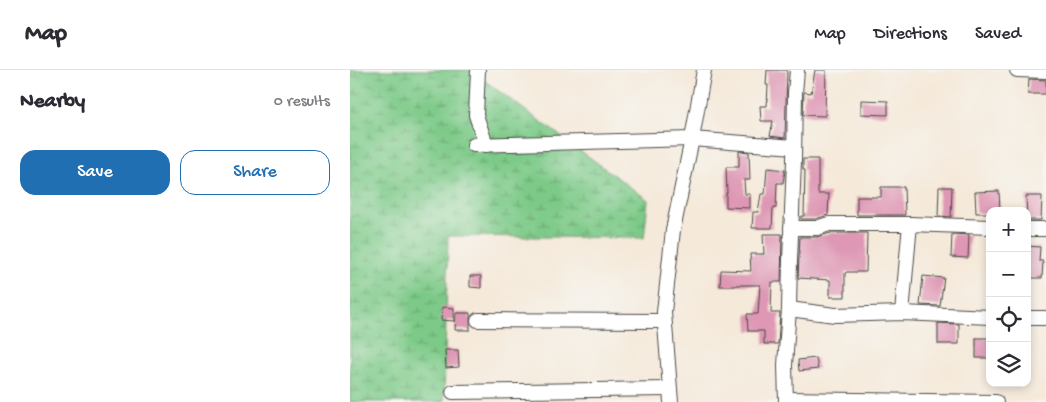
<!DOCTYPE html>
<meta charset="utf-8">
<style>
:root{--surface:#fff;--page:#f2f2f3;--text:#2b2b33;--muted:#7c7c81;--line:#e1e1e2;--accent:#1f6fb2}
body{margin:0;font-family:"Gochi Hand",sans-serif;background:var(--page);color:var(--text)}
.controls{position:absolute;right:15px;bottom:15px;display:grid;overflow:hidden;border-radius:10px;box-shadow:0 2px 8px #0003}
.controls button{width:45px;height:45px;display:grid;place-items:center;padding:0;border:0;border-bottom:1px solid var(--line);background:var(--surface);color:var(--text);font:25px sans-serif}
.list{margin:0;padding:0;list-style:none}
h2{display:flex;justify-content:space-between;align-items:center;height:65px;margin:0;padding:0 20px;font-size:21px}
h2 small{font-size:16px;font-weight:400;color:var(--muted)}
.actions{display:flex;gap:10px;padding:15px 20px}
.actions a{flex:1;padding:11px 0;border:1px solid var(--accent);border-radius:15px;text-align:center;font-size:18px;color:var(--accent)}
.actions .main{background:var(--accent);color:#fff}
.icon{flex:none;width:28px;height:28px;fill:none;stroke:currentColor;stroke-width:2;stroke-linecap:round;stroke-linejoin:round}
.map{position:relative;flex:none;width:696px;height:332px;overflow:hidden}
header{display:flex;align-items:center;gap:30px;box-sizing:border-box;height:70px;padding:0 25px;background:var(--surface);border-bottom:1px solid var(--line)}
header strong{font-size:24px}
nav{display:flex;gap:28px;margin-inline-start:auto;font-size:18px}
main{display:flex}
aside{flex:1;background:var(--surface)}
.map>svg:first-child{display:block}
.wetland{fill:url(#wetland-marsh);stroke:#547a5a}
.building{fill:#de97b4}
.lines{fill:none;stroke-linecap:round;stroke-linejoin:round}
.minor-casing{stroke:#494845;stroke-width:16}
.minor{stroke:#fff;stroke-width:14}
</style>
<header>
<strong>Map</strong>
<nav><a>Map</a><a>Directions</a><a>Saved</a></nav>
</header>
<main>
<aside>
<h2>Nearby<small>0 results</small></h2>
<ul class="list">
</ul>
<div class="actions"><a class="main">Save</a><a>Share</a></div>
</aside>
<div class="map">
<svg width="696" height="332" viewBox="0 0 696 332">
<defs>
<pattern id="wetland-marsh" width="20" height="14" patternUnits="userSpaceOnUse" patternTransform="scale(1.25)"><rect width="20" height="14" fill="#7dca88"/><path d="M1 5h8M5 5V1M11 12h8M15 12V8" fill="none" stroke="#67a46f"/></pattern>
</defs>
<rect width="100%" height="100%" fill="#f6f6f2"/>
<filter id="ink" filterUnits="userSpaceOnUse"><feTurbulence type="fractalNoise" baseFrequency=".02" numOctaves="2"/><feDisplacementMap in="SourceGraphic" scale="10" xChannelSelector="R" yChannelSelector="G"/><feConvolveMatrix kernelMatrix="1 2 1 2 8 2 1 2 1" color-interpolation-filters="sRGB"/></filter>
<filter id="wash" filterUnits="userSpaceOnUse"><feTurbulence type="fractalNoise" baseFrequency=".0096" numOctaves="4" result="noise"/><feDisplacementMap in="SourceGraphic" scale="20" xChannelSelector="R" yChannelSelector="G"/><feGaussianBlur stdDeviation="1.12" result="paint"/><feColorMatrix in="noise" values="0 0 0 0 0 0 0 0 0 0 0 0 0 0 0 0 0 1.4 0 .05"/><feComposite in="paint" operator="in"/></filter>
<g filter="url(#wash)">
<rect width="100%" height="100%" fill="#f5e9d9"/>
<path class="wetland" d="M0 0H120L298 130 294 168 98 166 94 332H0Z"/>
<g id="blocks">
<g class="building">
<path d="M417 0H437L435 68 420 66 423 51H411L410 36H417L418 15H416Z"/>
<path d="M465 0H476L475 46 453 45 454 22 461 23Z"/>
<path d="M679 9 696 10V24H678Z"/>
<path d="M511 30 538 31V45L511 44Z"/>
<path d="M389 81 399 82 400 110H394L395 124H400V138L376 137V123H377L376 97H389Z"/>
<path d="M453 89H468V124H479L478 145 466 149H451V146H454L455 100H453Z"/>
<path d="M417 98 435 100 433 113H427L426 138H423L422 158H402L403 142H408L411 124H415Z"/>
<path d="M531 117H554L555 145H507V127H531Z"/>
<path d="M589 117H602L601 147 588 146Z"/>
<path d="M649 121 650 141H640V143H626L625 122Z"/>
<path d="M676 126H692L691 150H677Z"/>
<path d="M480 163H517L516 202H497L495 203V227H480V210L448 208 450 167H467Z"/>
<path d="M413 164H432L431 212H422L421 243H430L428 274H414V261H398L397 244H408L410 215H386V216H370L371 200 401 201 400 184H414Z"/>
<path d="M602 164 619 165 618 188 601 187Z"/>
<path d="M677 176 690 177 689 191H693L692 208H677Z"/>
<path d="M120 206H131V218L120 217Z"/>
<path d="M573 206 594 208 590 236 570 235Z"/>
<path d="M92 237 104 238V251L91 250Z"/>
<path d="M106 243H120V260H105Z"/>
<path d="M588 253 609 254V274H588Z"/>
<rect x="626" y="268" width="14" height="20"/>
<path d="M95 280H108L109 297 96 298Z"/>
<path d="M466 288 468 299 449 301 448 290Z"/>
</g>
</g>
</g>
<g filter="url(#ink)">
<use href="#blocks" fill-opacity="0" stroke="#494845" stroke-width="1"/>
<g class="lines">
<defs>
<g id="minor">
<path d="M128 0 126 45 136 75"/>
<path d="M667 0 696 1"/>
<path d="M124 75 342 69 444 77"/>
<path d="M441 158H467L479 154H560L640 157"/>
<path d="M677 159H696"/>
<path d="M439 239 485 245 552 243 640 247"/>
<path d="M552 243 560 154"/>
<path d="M677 248H696"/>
<path d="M128 250 314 251"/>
<path d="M103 322 319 319"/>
<path d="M436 329 646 332"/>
<path d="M321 332 314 242 323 160 342 69 354 0"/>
<path d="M436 332 435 295 439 239 440 190 444 91 445 23 447 0"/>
</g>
</defs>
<use href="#minor" class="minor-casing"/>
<use href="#minor" class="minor"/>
</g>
</g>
</svg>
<div class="controls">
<button>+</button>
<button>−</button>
<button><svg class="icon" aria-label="locate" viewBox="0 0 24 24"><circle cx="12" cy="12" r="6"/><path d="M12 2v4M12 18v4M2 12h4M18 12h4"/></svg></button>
<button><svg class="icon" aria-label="layers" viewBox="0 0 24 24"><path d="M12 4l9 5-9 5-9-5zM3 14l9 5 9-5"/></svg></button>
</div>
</div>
</main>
